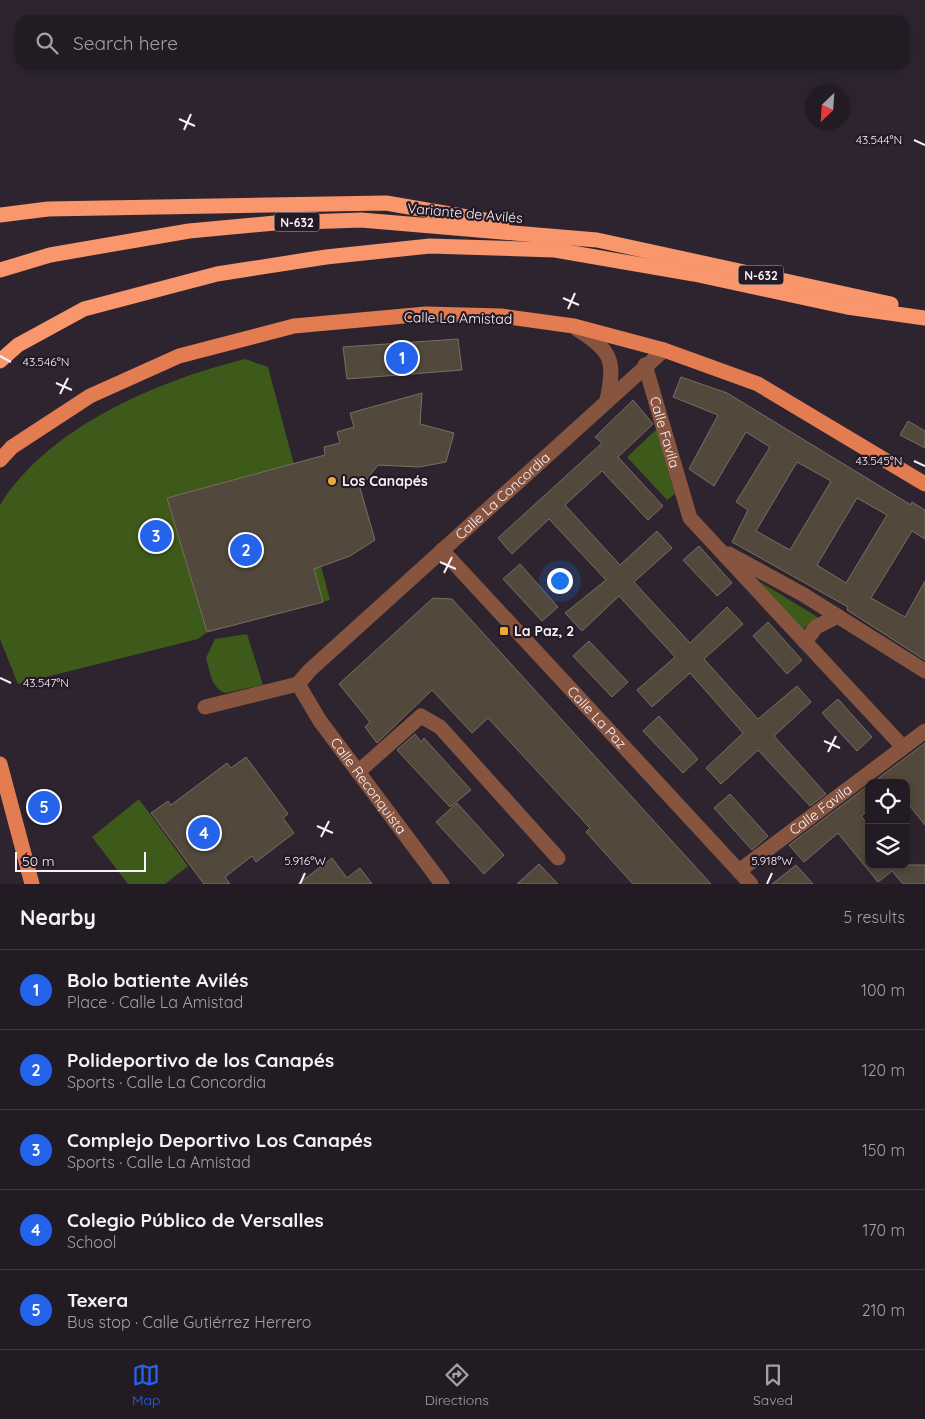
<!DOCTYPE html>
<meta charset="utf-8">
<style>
:root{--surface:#221b23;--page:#2a242b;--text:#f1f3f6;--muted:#a2a1a6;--line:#3f3941;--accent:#2563eb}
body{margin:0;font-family:Quicksand,sans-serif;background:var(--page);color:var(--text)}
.controls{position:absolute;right:15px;bottom:15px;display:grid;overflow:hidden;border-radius:10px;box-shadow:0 2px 8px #0003}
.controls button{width:45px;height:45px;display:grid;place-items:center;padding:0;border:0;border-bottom:1px solid var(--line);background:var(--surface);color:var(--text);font:25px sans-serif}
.compass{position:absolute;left:805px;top:85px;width:45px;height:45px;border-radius:50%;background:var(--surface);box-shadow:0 2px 8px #0003;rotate:205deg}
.scale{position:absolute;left:15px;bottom:12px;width:131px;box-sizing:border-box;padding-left:5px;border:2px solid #f8f1f9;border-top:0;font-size:14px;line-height:18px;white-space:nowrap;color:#f8f1f9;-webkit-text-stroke:4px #231a25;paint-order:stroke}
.you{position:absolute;left:559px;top:580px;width:18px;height:18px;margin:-12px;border:4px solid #fff;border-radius:50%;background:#1a73e8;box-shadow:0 0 0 8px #1a73e833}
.badge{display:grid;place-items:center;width:32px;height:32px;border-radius:50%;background:var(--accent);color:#fff;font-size:16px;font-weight:700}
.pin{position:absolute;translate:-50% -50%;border:2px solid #fff;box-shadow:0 1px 5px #0006}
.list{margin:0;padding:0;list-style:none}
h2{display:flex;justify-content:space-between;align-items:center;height:65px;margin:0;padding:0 20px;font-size:21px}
h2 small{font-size:16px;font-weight:400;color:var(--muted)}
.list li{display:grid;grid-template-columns:32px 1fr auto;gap:15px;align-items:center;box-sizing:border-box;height:80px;padding:0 20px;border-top:1px solid var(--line)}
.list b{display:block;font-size:19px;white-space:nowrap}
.list p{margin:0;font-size:16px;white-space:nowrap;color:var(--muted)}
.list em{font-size:16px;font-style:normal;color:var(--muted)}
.icon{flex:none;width:28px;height:28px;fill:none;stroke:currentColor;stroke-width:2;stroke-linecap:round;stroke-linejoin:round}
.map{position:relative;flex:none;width:925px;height:884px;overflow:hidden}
.search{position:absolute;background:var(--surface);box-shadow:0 2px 8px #0003;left:15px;right:15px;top:15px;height:55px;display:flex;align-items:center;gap:12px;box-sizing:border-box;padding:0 18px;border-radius:15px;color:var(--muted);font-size:19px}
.sheet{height:465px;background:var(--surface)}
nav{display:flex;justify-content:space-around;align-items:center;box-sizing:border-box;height:70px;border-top:1px solid var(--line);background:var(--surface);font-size:14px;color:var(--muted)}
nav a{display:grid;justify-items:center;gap:2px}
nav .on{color:var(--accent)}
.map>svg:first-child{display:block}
.green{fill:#3e5a1a}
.building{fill:#52483c;stroke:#796e61;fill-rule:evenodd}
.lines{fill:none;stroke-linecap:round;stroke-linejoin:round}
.minor{stroke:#86543f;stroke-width:15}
.major{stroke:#e37c50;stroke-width:15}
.highway{stroke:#f9966c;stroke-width:15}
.ticks{fill:none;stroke:#f8f1f9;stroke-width:2}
.poi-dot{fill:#eca93a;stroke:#231a25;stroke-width:2}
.labels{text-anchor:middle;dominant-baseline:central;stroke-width:4.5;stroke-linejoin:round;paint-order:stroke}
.shield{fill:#231a25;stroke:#b8b0b9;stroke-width:1}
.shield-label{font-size:12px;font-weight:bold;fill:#f8f1f9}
.street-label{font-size:14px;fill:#f8f1f9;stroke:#231a25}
.poi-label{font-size:14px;font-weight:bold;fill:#f8f1f9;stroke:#231a25;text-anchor:start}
.ticks-label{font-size:12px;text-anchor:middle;fill:#f8f1f9;stroke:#231a25;stroke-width:4.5;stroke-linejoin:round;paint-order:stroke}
</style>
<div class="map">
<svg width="925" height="884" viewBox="0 0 925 884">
<rect width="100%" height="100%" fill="#2d242f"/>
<g class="green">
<path d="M245 359 268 367 330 600 207 632 198 639 18 684 0 639V505C49 426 158 381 245 359Z"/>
<path d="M657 429 675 494 667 500 627 457Z"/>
<path d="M760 582 762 583 819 618 802 630Z"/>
<path d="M247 634 263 685 225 693C211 688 210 671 206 658L215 639Z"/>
<path d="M139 799 188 866 165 884H128L92 837Z"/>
</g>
<g class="building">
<path d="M458 339 462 370 347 379 343 347Z"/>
<path d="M681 377 727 393 911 505 912 502 925 510V539L912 531 871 598 905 617 925 581V660L847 610 848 607 732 542 748 510 736 502 770 447 746 432 714 486 689 469 718 415 673 397ZM797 462 831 481 790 550 756 531ZM857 498 887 515 846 583 817 565Z"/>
<path d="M422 393 420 424 454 433 446 462 419 467 378 465 360 488 375 540 350 556 314 569 323 602 207 632 167 498 325 455 324 447 340 443 337 432 354 427 350 413Z"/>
<path d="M633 400 653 424 618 457 663 506 648 520 602 471 565 505 620 565 657 531 672 548 634 582 690 643 727 607 743 624 704 659 758 719 797 686 811 702 774 736 826 794 810 806 758 750 721 784 706 768 743 733 690 673 652 707 637 690 675 657 619 596 582 631 565 613 606 580 549 519 512 554 498 538 602 443 595 437Z"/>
<path d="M908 421 925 431V448L900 435Z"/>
<path d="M699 546 732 583 717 596 683 560Z"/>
<path d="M520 564 558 607 542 621 503 579Z"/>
<path d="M433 598 452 599 711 884H633L586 832 590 828 488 718 472 733 432 690 377 743 365 727 370 722 339 684Z"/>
<path d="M768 622 802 660 787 674 753 636Z"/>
<path d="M589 641 628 682 612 697 573 656Z"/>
<path d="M838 699 872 737 857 751 822 713Z"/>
<path d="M659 716 698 759 683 773 643 731Z"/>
<path d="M415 734 421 742 424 738 471 790 450 807 397 750Z"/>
<path d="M925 743V825L906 801V783H872Z"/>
<path d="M246 757 288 814 283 818 294 833 256 862 252 856 225 877 230 884H204L151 813 168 801 171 805 227 763 231 768Z"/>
<path d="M869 785V810L861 816 869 826V865H925V884H903L892 871 878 882 838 833 804 862 789 845Z"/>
<path d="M730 794 768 836 752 850 714 808Z"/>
<path d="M457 803 504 855 484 874 436 822Z"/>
<path d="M332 858 347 878 360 868 372 884H298Z"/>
<path d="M539 864 558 884H517Z"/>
<path d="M796 865 813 884H772Z"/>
</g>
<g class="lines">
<g class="minor">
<path d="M577 329C611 350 616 360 607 400"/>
<path id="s1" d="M645 365 690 518 903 747"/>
<path id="s2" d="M442 550 751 884"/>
<path d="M729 554 804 595 925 671"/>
<path d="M805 642 816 627 838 616"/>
<path id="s3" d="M298 684 310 670 664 350"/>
<path id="s4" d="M298 684 320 721 442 884"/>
<path d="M205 707 298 684"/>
<path d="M358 772 421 716 440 727 558 858"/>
<path id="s5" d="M739 871 925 731"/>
</g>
<g class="major">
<path d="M0 460 12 447 90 396 179 356 294 326 426 314 501 316 574 326 664 350 758 384 925 484"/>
<path d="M0 764 32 884"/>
</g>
<g class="highway">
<path d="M0 215 48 209 386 203 502 223"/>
<path d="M0 270 50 255 189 231 275 223 361 220 597 240 891 304"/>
<path d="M0 361 18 345 84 309 217 274 326 257 430 246 555 250 694 274 847 307 925 318"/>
</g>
</g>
<path class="ticks" d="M179 119 195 126M184 130 191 114M914 140 925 145M563 298 579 305M568 309 575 293M0 356 11 362M56 383 72 390M60 394 68 378M914 461 925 466M440 562 456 569M444 573 452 557M0 678 11 683M824 741 840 748M828 752 836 736M317 826 333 833M321 837 329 821M300 884 305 873M767 884 772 873"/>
<g class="poi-dot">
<circle cx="332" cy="481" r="5"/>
<rect x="499" y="626" width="10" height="10" rx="2.5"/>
</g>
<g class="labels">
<g class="shield">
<rect x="274.5" y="212.5" width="45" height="19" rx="4"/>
<rect x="738.5" y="265.5" width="45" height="19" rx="4"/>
</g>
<g class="shield-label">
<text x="297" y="222">N-632</text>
<text x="761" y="275">N-632</text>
</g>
<g class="street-label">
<text transform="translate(465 213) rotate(5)">Variante de Avilés</text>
<text transform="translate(458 318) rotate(1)">Calle La Amistad</text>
<text stroke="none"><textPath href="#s1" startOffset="70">Calle Favila</textPath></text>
<text stroke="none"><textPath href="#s3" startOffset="278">Calle La Concordia</textPath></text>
<text stroke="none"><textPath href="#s2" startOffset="228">Calle La Paz</textPath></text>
<text stroke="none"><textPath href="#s4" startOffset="124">Calle Reconquista</textPath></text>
<text stroke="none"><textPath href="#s5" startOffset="102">Calle Favila</textPath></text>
</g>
<g class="poi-label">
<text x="342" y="481">Los Canapés</text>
<text x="514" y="631">La Paz, 2</text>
</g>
</g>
<g class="ticks-label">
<text x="879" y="144">43.544°N</text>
<text x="46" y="366">43.546°N</text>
<text x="879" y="465">43.545°N</text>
<text x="46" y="687">43.547°N</text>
<text x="305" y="865">5.916°W</text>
<text x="772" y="865">5.918°W</text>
</g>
</svg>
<div class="controls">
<button><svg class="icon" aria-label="locate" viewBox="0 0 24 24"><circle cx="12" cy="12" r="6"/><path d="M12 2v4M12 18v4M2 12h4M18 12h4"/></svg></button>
<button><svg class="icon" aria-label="layers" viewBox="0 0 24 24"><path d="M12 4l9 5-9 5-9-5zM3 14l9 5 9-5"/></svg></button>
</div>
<svg class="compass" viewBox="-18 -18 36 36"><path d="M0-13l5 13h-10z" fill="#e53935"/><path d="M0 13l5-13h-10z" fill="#a2a1a6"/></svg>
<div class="scale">50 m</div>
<div class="you"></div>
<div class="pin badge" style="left:402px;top:358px">1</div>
<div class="pin badge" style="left:246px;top:550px">2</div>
<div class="pin badge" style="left:156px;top:536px">3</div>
<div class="pin badge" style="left:204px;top:833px">4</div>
<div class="pin badge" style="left:44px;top:807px">5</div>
<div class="search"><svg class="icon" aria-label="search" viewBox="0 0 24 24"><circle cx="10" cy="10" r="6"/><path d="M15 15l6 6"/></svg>Search here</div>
</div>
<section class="sheet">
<h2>Nearby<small>5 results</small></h2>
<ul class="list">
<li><span class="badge">1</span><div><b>Bolo batiente Avilés</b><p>Place · Calle La Amistad</p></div><em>100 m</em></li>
<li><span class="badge">2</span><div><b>Polideportivo de los Canapés</b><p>Sports · Calle La Concordia</p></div><em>120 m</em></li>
<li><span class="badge">3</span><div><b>Complejo Deportivo Los Canapés</b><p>Sports · Calle La Amistad</p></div><em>150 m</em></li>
<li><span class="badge">4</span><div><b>Colegio Público de Versalles</b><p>School</p></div><em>170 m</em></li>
<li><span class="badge">5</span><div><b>Texera</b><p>Bus stop · Calle Gutiérrez Herrero</p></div><em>210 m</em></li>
</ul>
</section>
<nav>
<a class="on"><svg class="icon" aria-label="map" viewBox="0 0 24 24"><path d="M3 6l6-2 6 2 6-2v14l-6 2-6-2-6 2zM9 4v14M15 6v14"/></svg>Map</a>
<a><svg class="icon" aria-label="directions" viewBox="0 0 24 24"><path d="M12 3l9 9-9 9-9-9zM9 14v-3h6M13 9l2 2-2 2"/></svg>Directions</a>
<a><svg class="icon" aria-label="saved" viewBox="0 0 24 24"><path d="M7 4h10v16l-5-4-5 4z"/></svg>Saved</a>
</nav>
